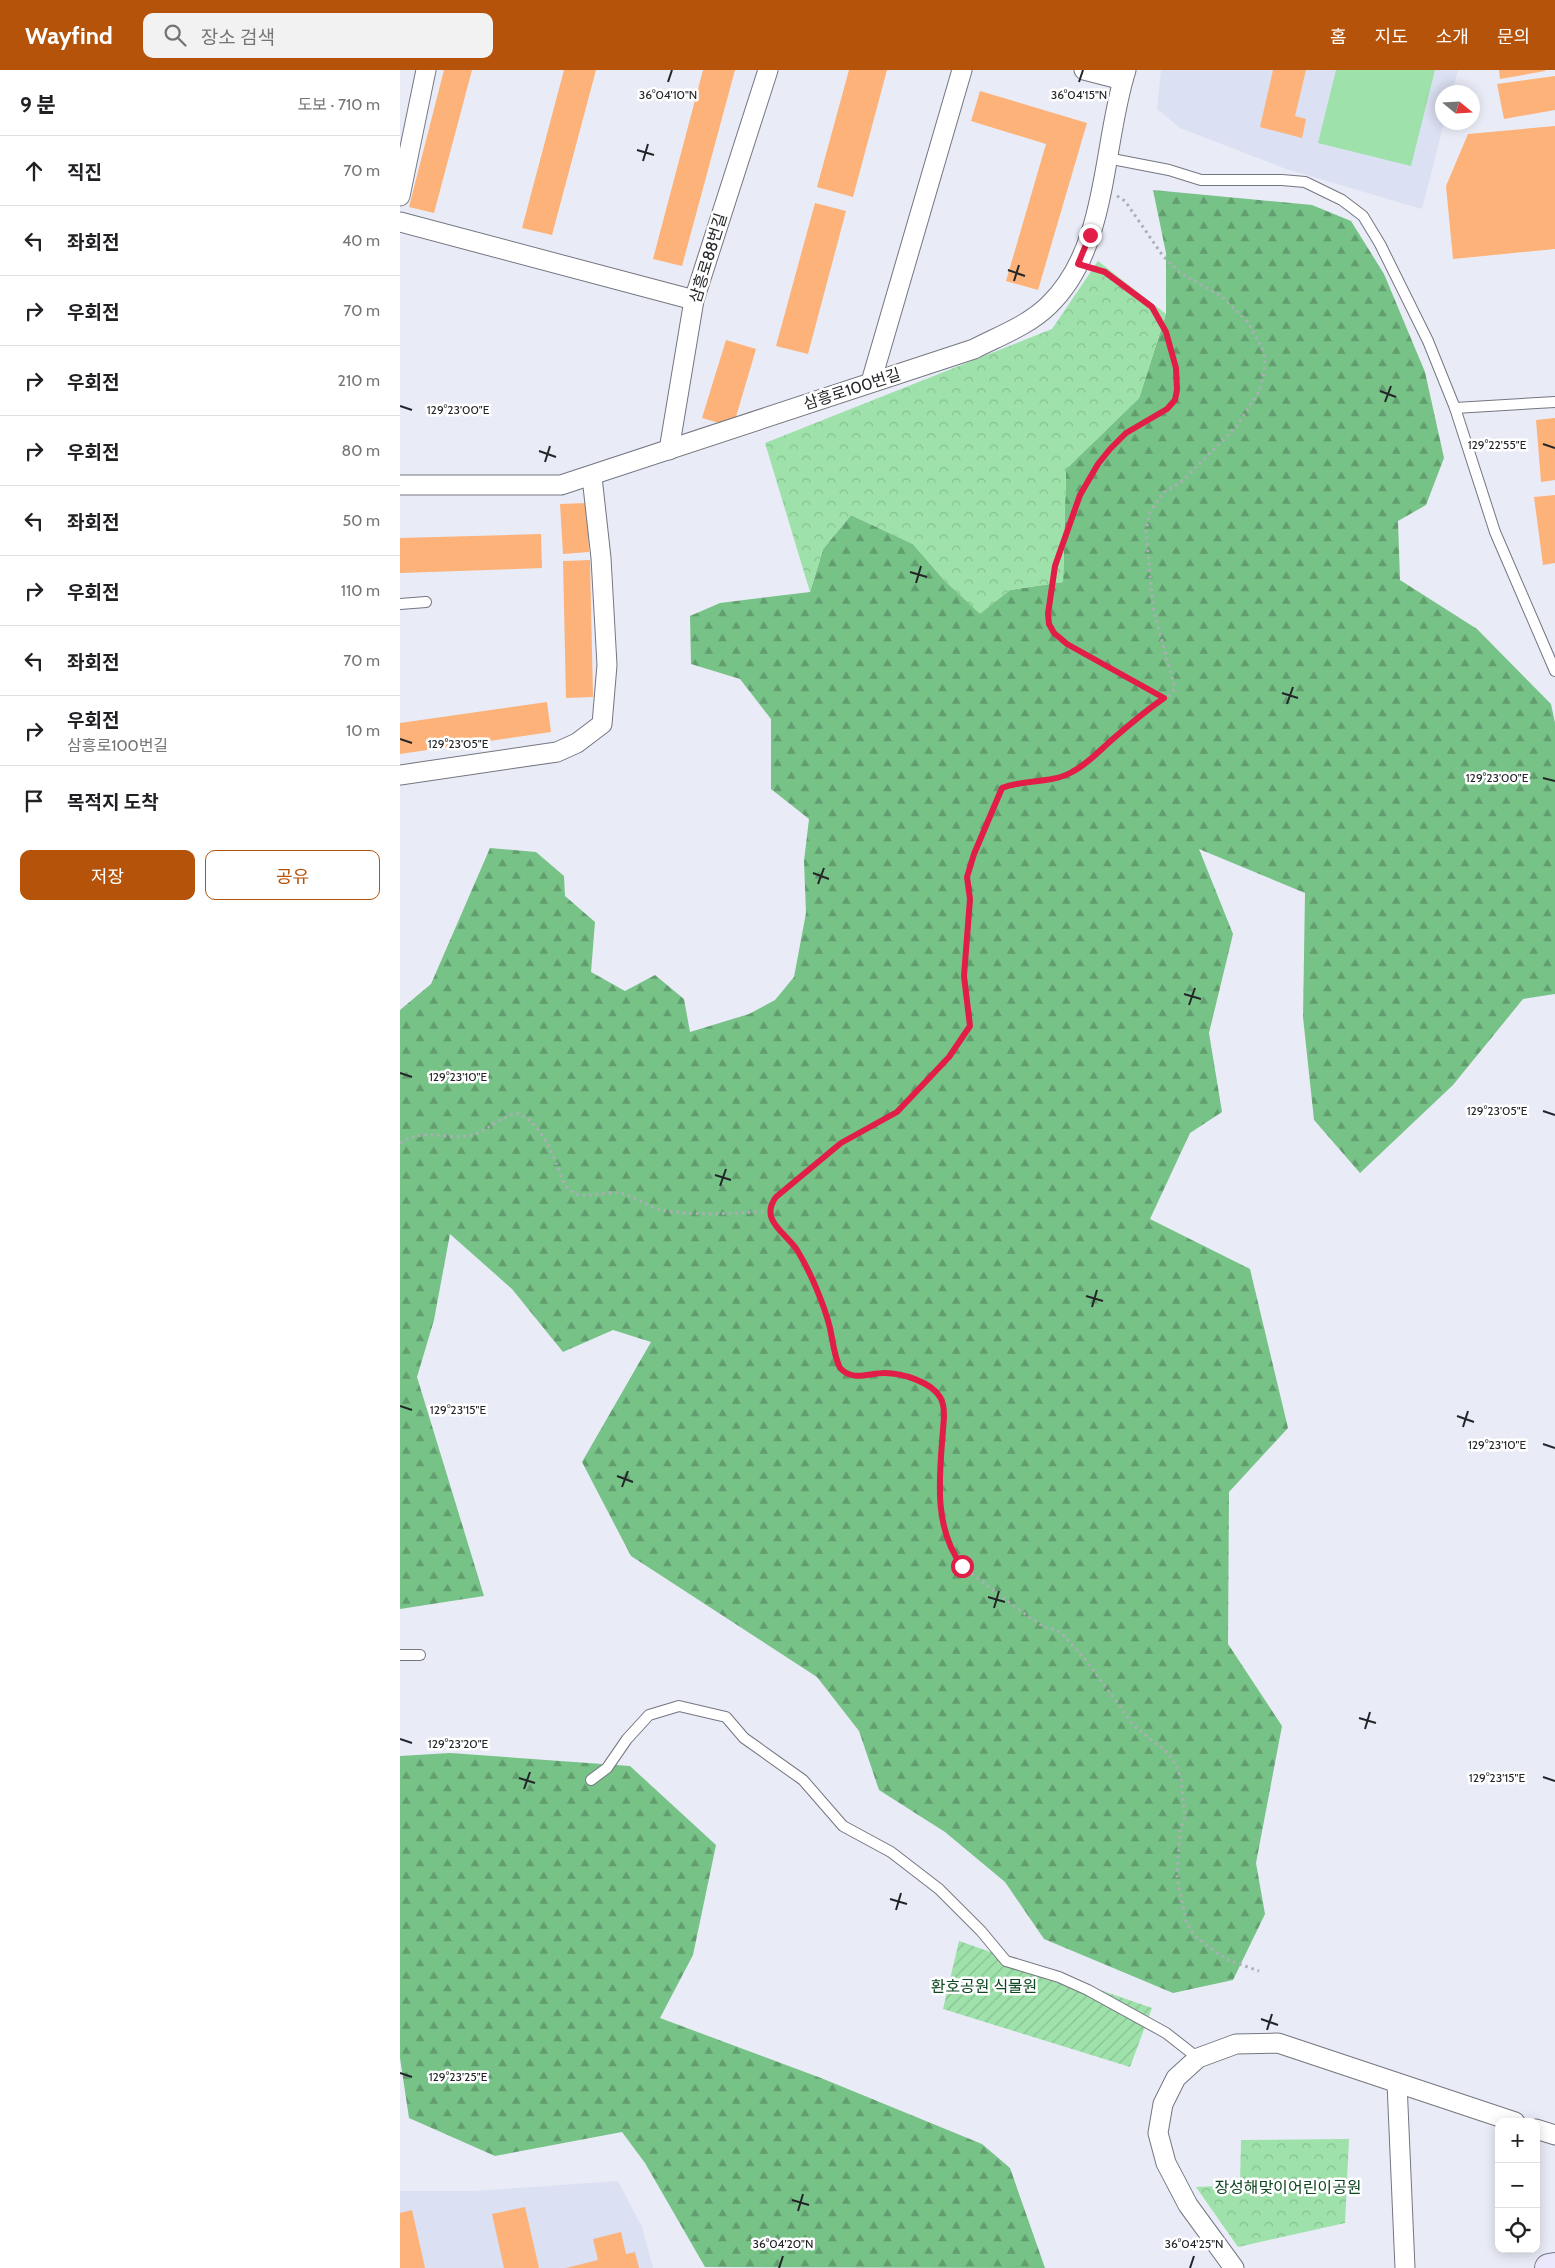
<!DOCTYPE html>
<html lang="ko">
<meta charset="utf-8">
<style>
:root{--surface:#fff;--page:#f2f2f2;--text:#202124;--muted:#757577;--line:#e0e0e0;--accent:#b45309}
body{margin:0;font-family:Cabin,"Noto Sans KR",sans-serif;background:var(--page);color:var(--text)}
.controls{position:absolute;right:15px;bottom:15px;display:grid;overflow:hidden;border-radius:10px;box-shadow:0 2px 12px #0003}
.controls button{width:45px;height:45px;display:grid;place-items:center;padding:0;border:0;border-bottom:1px solid var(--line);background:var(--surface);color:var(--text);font:25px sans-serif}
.compass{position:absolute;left:1035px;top:15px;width:45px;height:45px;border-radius:50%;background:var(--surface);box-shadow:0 2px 12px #0003;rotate:108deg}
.stop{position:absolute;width:15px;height:15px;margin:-11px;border:4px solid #e11d48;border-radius:50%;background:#fff}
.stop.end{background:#e11d48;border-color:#fff;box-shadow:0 1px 5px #0008}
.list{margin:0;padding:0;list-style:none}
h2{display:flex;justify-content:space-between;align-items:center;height:65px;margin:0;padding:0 20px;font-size:21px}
h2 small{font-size:16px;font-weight:400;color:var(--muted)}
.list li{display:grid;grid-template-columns:32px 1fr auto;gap:15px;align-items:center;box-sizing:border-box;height:70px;padding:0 20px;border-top:1px solid var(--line)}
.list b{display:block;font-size:19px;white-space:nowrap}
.list p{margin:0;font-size:16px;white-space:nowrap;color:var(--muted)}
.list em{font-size:16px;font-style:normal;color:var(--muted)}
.actions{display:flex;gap:10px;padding:15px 20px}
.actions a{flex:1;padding:11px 0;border:1px solid var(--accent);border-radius:10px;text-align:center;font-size:18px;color:var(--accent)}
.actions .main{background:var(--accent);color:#fff}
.icon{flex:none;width:28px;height:28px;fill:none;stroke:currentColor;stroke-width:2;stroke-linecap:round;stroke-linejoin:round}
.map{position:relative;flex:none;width:1155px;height:2198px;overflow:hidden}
header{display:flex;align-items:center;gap:30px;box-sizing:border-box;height:70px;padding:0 25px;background:var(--accent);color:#fff}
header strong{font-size:24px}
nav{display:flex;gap:28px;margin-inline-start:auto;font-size:18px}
.search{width:350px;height:45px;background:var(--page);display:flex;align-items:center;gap:12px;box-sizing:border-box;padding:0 18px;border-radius:10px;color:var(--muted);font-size:19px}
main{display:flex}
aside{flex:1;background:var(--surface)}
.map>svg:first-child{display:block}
.built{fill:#dbe0f2}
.forest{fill:url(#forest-firs)}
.park{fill:url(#park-crowns)}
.garden{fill:url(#garden-furrows)}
.pitch{fill:#9ee1aa}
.building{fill:#fcb279}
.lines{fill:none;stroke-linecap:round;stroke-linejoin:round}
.lane-casing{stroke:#747680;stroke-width:12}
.street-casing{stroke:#747680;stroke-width:21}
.secondary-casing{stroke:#747680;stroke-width:30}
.path{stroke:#acaeb7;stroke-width:3;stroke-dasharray:2.5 4;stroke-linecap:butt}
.lane{stroke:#fff;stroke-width:10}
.street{stroke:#fff;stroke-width:19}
.secondary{stroke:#ebe8fe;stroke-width:28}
.route{stroke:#e11d48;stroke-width:6}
.ticks{fill:none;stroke:#232528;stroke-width:2}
.labels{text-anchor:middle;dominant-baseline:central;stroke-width:5;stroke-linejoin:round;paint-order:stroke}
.street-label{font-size:16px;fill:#232528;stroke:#fff}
.park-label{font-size:16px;fill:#0f4721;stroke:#fff}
.ticks-label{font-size:12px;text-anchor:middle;fill:#232528;stroke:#fff;stroke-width:5;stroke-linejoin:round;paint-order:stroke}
</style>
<header>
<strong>Wayfind</strong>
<div class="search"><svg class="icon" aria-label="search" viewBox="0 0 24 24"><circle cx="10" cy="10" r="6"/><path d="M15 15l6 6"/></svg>장소 검색</div>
<nav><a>홈</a><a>지도</a><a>소개</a><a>문의</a></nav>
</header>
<main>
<aside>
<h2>9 분<small>도보 · 710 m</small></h2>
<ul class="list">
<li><svg class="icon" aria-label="ahead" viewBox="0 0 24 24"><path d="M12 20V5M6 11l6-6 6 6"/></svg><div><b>직진</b></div><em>70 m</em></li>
<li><svg class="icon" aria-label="left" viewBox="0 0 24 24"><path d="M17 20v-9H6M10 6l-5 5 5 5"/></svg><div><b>좌회전</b></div><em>40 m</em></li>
<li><svg class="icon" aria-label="right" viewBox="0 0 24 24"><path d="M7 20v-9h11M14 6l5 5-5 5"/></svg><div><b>우회전</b></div><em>70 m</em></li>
<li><svg class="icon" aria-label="right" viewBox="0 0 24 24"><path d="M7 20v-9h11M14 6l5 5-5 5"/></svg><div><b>우회전</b></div><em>210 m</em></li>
<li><svg class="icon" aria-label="right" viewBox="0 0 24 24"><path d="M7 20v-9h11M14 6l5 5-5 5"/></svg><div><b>우회전</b></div><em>80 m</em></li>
<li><svg class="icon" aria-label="left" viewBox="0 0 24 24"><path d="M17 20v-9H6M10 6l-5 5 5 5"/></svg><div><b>좌회전</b></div><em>50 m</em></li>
<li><svg class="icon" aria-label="right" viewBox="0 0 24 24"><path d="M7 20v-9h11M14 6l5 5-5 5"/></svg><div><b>우회전</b></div><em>110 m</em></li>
<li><svg class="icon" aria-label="left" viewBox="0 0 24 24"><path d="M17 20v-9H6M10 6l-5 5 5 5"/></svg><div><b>좌회전</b></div><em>70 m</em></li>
<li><svg class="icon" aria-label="right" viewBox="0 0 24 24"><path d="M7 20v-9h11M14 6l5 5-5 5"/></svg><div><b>우회전</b><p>삼흥로100번길</p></div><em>10 m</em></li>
<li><svg class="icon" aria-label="arrive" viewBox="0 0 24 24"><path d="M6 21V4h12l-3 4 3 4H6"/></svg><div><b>목적지 도착</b></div></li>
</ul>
<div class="actions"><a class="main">저장</a><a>공유</a></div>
</aside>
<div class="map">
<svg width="1155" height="2198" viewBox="0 0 1155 2198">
<defs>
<pattern id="forest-firs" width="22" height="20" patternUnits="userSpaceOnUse" patternTransform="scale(1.25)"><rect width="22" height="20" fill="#77c287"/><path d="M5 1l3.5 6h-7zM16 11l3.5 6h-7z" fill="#619d6e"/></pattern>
<pattern id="park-crowns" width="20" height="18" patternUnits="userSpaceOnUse" patternTransform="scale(1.25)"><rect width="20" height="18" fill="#9ee1aa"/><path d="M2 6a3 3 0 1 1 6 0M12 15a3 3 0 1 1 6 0" fill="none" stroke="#88c192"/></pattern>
<pattern id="garden-furrows" width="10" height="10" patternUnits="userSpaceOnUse" patternTransform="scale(1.25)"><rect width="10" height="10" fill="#9ee1aa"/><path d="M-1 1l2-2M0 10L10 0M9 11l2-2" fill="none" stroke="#88c192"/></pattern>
</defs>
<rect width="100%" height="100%" fill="#e9ecf7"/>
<g class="built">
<path d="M761 0H1058L1052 22H1042V52L1044 53 1022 139 886 99 780 58 757 39Z"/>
<path d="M218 2111 242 2157 253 2198H0V2121H74Z"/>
</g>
<g class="forest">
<path d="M753 120 912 135 951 151 984 204 1025 302 1044 388 1026 435 998 451 1000 510 1077 559 1151 634 1155 653V924L1123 929 1053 1015 960 1103 914 1050 903 947 905 823 799 779 833 864 809 963 822 1042 790 1063 750 1149 850 1199 888 1358 829 1422 828 1574 882 1656 856 1793 865 1844 833 1910 773 1923 644 1869 605 1812 545 1762 479 1720 459 1661 417 1607 231 1486 182 1392 251 1272 213 1260 163 1282 112 1219 50 1164 34 1250 17 1307 84 1526 0 1539V940L31 914 90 778 136 782 164 806 165 826 195 852 191 902 225 921 255 905 284 929 290 962 349 944 375 930 394 907 406 843 404 791 409 749 371 719V649L340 609 291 594 290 546 320 533 410 522 423 479 451 445 513 474 545 511 580 543 610 520 663 512 666 399 739 328 766 244V183Z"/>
<path d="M50 1683 230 1696 316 1775 293 1885 260 1948 421 2008 582 2074 610 2098 645 2198 305 2197 245 2093 222 2062 95 2086 9 2048 0 1988V1686Z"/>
</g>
<g class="park">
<path d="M698 191 766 244 739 328 666 399 663 512 610 520 580 544 545 511 513 474 451 445 423 479 410 522 365 373 652 259Z"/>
<path d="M949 2069 945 2153 838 2177 796 2117 840 2115 841 2070Z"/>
</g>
<path class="garden" d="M559 1871 752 1938 730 1997 543 1939Z"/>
<path class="pitch" d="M936 0H1035L1011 96 918 73Z"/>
<g class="building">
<path d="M44 0H72L34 143 9 137Z"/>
<path d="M164 0H196L152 165 122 158Z"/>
<path d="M303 0H335L282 196 253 189Z"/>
<path d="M449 0H487L453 127 417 117Z"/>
<path d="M873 0H906L895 46 906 49 902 68 860 57Z"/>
<path d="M1099 0H1145V1L1100 9Z"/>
<path d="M1155 6V40L1104 49 1097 14Z"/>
<path d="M580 21 687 53 638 220 606 211 646 74 571 51Z"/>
<path d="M1155 56V179L1053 189 1046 116 1068 64Z"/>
<path d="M415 133 446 141 408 284 376 276Z"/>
<path d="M326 270 356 279 333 357 302 348Z"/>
<path d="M1155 348V410L1141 412 1136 350Z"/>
<path d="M1155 425V493L1143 495 1134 427Z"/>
<path d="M187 433 189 482 163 484 160 434Z"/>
<path d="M141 464 142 498 0 503V468Z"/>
<path d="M190 490 193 627 166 628 163 491Z"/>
<path d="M147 632 151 662 0 684V653Z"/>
<path d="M125 2137 139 2198H104L92 2144Z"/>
<path d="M12 2140 25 2198H0V2143Z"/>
<path d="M221 2162 226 2184 235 2182 239 2198H166L198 2190 193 2169Z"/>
</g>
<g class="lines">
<defs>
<g id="lane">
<path d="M707 88 769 100 801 110H882L905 112 942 130 963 146 980 174 1028 271 1055 338 1095 462 1155 601"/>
<path d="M1055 338 1155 332"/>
<path d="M0 534 26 532"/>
<path d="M0 1585H20"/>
<path d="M191 1710 207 1698 227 1669 249 1645 279 1636 326 1647 344 1668 403 1710 443 1756 491 1782 539 1819 581 1861 606 1891 659 1907 688 1920 766 1963 798 1988"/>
</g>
<g id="street">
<path d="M684 0 723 10"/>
<path d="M0 126 26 0"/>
<path d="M0 152 294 230"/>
<path d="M471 312 562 0"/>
<path d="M269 380 294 230 368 0"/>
<path d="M0 415H161L574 279C599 266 629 255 649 235 709 177 702 75 726 0"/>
<path d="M0 705 157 682 177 673 202 654 207 595 201 488 192 407"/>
<path d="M997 2013 1005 2198"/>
<path d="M1136 2059 1155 2065"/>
<path d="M834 2198 788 2135 766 2093 758 2063 763 2034 776 2008 798 1988 836 1974 878 1973 1115 2052"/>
</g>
<path id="secondary" d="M1149 2198 1155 2197"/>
</defs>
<use href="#lane" class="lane-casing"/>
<use href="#street" class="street-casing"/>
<use href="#secondary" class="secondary-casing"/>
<g class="path">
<path d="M717 126 725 131 763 186 780 203 821 226 848 252 863 280 865 289 864 302 860 320 836 357 780 413 764 422 750 442 746 461 753 538 775 618C770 629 755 634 746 641 723 659 692 696 665 705 645 712 622 709 602 718L574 785 567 807 570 829 565 906 570 956 549 987 497 1042 441 1073 376 1127C359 1150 385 1162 397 1180 410 1201 424 1234 430 1258 433 1272 434 1286 441 1298 453 1312 468 1303 485 1303 502 1303 531 1312 540 1327 544 1333 544 1340 544 1346L540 1431 548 1468 556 1487 571 1503 615 1537 644 1557 657 1560 664 1566 687 1591 733 1655 768 1683 776 1695 781 1709 785 1746 780 1761 777 1806 786 1851 795 1866 809 1877 828 1890 859 1901"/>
<path d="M693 199C719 206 755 236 766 261 770 270 771 281 774 291 777 302 781 320 773 331 764 345 746 350 733 359 724 364 717 371 710 379 675 417 657 478 651 529 650 537 646 546 649 555 652 564 660 569 667 574L764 628"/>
<path d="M0 1073C23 1058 42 1069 67 1066 86 1063 98 1048 116 1043 137 1049 149 1076 157 1095 160 1102 162 1111 166 1116 179 1134 202 1120 220 1123 233 1126 245 1135 258 1139 289 1147 337 1143 369 1141"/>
</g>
<use href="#lane" class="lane"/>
<use href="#street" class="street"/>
<use href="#secondary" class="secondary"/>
</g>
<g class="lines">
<path class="route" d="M562 1496C530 1453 541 1396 544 1346 544 1340 544 1333 540 1327 531 1312 502 1303 485 1303 468 1303 453 1312 440 1298 434 1286 433 1272 430 1258 424 1234 410 1201 397 1180 385 1162 359 1150 376 1127L441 1073 497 1042 549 987 570 956 564 906 570 829 567 807 574 784 602 718C624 709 651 714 672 702 688 694 700 680 714 668 730 654 747 640 764 628L667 574 654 563 649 554 648 544 655 496 680 425 698 394 710 379 726 363 767 339 775 330 777 320 776 298 766 262 752 237 705 202 678 194 690 165"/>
</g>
<path class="ticks" d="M268 12 272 0M679 12 683 0M237 80 254 85M243 91 248 74M608 200 625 206M614 211 619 195M980 321 996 327M985 332 991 316M0 336 12 340M1143 374 1155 378M139 381 156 387M145 392 150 376M510 502 527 507M516 513 521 496M882 623 898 628M887 634 893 617M0 669 12 673M1143 708 1155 711M413 803 429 809M418 814 424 798M784 924 801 929M789 935 795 918M0 1003 12 1007M1143 1041 1155 1045M315 1105 331 1110M320 1116 326 1099M686 1226 703 1231M692 1237 697 1220M0 1336 12 1340M1057 1346 1074 1352M1063 1357 1068 1341M1143 1374 1155 1378M217 1406 233 1412M222 1417 228 1401M588 1527 605 1532M594 1538 599 1521M959 1648 976 1653M965 1659 970 1642M0 1669 12 1673M1143 1707 1155 1711M119 1708 135 1713M124 1719 130 1702M490 1829 507 1834M496 1840 501 1823M861 1949 878 1955M867 1960 872 1944M0 2003 12 2007M392 2130 409 2135M398 2141 403 2124M379 2198 383 2186M790 2198 794 2186"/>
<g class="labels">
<g class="street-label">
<text transform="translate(308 188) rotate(-73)">삼흥로88번길</text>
<text transform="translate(452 319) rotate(-18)">삼흥로100번길</text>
</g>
<g class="park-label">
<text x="584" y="1916">환호공원 식물원</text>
<text x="888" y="2117">장성해맞이어린이공원</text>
</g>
</g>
<g class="ticks-label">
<text x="268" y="29">36°04'10"N</text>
<text x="679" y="29">36°04'15"N</text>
<text x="58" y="344">129°23'00"E</text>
<text x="1097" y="379">129°22'55"E</text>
<text x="58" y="678">129°23'05"E</text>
<text x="1097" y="712">129°23'00"E</text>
<text x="58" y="1011">129°23'10"E</text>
<text x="1097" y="1045">129°23'05"E</text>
<text x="58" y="1344">129°23'15"E</text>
<text x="1097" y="1379">129°23'10"E</text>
<text x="58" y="1678">129°23'20"E</text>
<text x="1097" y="1712">129°23'15"E</text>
<text x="58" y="2011">129°23'25"E</text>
<text x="383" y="2178">36°04'20"N</text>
<text x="794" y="2178">36°04'25"N</text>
</g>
</svg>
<div class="controls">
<button>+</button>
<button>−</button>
<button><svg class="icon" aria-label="locate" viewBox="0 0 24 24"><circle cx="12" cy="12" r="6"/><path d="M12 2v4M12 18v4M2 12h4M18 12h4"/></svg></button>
</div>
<svg class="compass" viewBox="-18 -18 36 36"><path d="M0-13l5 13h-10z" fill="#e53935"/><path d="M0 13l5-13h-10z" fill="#757577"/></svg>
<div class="stop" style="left:562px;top:1496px"></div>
<div class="stop end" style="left:690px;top:165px"></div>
</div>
</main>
